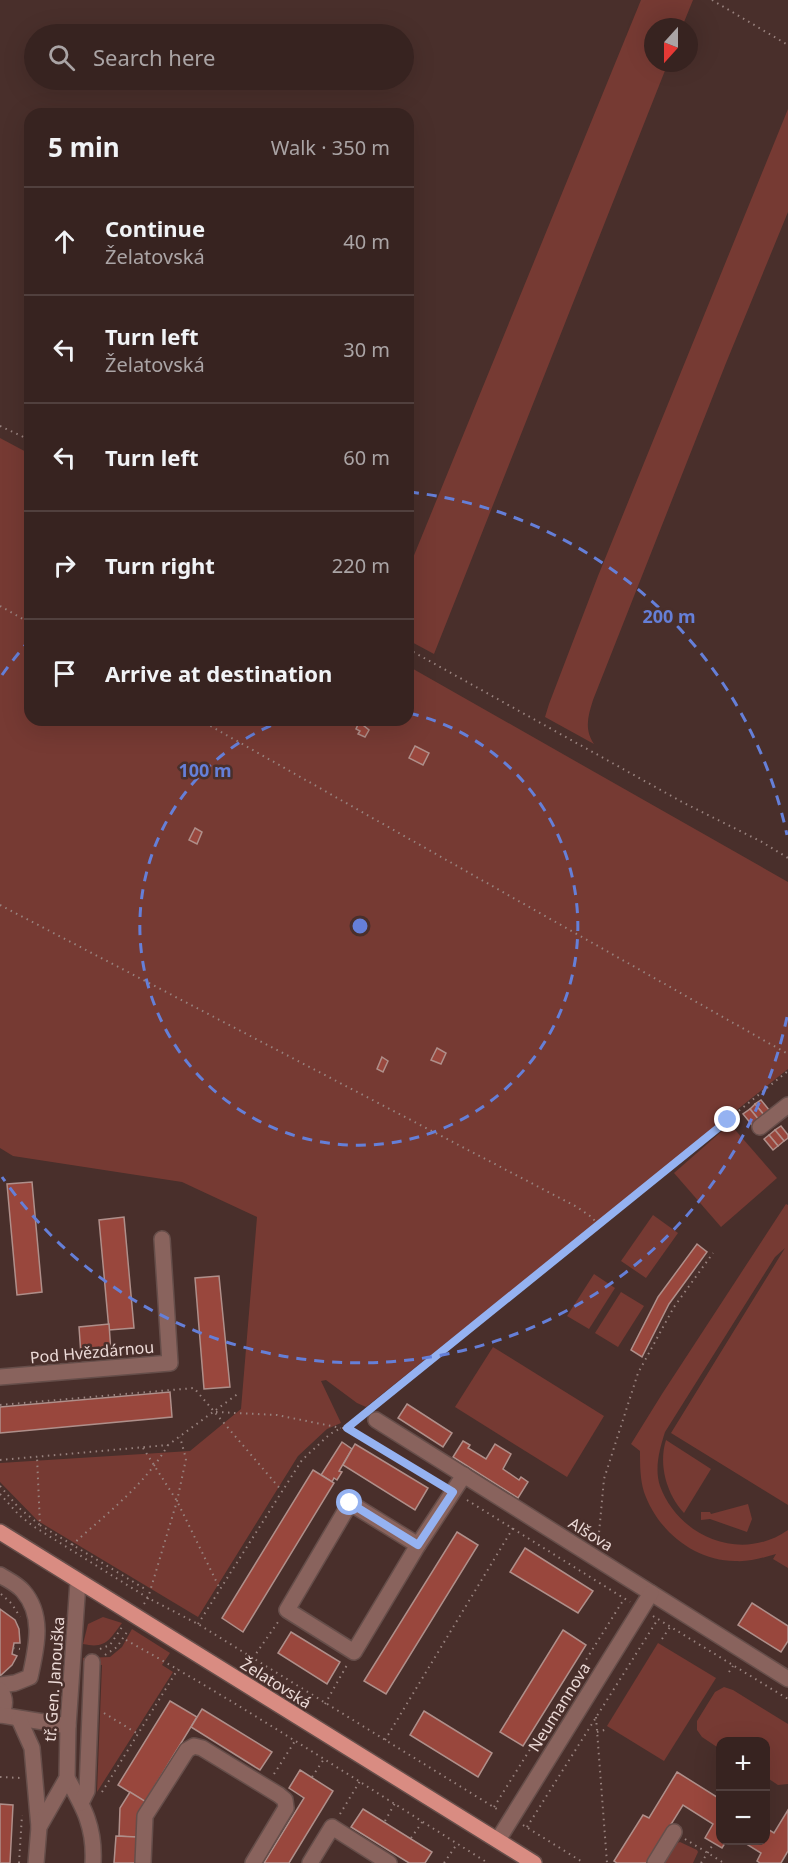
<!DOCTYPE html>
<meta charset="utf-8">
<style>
:root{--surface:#372320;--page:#3e2b29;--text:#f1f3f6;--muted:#aaa4a5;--line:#51403e}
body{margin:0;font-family:"Noto Sans",sans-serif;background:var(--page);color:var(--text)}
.controls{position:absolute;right:18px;bottom:18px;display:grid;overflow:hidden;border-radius:12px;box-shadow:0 6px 24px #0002}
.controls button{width:54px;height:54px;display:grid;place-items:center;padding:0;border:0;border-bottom:2px solid var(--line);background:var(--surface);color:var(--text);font:30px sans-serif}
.compass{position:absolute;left:644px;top:18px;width:54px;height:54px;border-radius:50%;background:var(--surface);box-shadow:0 6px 24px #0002;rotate:201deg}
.stop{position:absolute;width:18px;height:18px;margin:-14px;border:4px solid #95b2f1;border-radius:50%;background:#fff}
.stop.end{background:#95b2f1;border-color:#fff;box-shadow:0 2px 6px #0008}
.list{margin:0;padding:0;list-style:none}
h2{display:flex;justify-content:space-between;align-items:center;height:78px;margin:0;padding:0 24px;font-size:26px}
h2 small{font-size:20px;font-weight:400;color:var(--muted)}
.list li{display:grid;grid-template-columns:39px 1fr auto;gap:18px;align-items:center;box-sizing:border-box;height:108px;padding:0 24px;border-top:2px solid var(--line)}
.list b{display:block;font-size:22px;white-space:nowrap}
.list p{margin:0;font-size:20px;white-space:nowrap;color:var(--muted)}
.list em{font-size:20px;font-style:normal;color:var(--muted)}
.icon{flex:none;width:33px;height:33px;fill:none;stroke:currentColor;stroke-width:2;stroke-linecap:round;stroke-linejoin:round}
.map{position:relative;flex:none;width:788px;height:1863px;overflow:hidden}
.search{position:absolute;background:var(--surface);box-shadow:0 6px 24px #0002;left:24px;top:24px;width:390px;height:66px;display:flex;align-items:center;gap:15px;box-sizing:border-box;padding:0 21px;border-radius:33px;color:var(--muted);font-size:22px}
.panel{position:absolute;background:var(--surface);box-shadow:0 6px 24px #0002;left:24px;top:108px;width:390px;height:618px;border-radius:18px}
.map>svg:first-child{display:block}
.green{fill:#763a33}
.building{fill:#99473d;stroke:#af8f8a;stroke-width:1.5}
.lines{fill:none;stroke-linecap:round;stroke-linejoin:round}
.minor-casing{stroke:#664e4a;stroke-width:18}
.major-casing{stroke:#664e4a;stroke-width:18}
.path{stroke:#98827e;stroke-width:2;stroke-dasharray:1.5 4.5;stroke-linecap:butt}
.minor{stroke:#89635d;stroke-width:15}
.major{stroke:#d98c82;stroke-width:15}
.route{stroke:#95b2f1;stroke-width:8}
.ring{fill:none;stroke:#657fd8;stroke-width:3;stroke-dasharray:10 8}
.labels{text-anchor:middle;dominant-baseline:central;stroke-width:5;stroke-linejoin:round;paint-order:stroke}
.street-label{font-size:16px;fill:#ecdad7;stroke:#492f2b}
.centre{fill:#657fd8;stroke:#492f2b;stroke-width:3}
.ring-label{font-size:18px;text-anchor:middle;font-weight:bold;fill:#657fd8;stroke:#492f2b;stroke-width:5;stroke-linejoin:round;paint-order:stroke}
</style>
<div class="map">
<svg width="788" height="1863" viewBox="0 0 788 1863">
<rect width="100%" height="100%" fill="#492f2b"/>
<g class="green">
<path d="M641 0H693L682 27H653V63H668L434 654 408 640V570Z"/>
<path d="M788 109V212L726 363 593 700C588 716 584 729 594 744L545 717 549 704 598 576Z"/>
<path d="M0 438 30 454V720H408V666L788 882V1069L366 1407 357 1403 326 1380 321 1381 341 1423 327 1429 298 1456 198 1617 38 1521 0 1482V1463L190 1451 241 1409 257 1217 182 1182 13 1156 0 1148Z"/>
<path d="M730 1124 777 1178 721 1227 674 1173Z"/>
<path d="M786 1204 788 1205V1505L671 1433 785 1248 775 1257 665 1432C660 1448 654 1468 660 1486 679 1537 741 1563 788 1530V1568L773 1559 776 1554C762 1558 749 1562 735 1561 694 1561 657 1530 644 1492 640 1479 640 1464 640 1451L631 1444 662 1394Z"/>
<path d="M653 1215 678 1233 646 1278 621 1261Z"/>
<path d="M594 1274 615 1288 589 1329 567 1316Z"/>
<path d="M621 1292 644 1306 618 1347 595 1333Z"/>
<path d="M493 1347 604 1416 567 1477 455 1407Z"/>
<path d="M666 1440 711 1469 684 1513C667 1495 658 1465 666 1440Z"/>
<path d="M748 1504 752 1519 747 1532 710 1519 701 1520V1512H710L711 1514Z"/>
<path d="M103 1617 122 1623C109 1640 106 1649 83 1644L88 1624Z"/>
<path d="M132 1629 170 1653 162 1665 173 1672 97 1792 102 1665 83 1664V1658L110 1657 122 1647Z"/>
<path d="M658 1643 716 1678 664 1761 607 1726Z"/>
<path d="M724 1687 733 1690 788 1724V1784L778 1785 766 1777V1742H720V1749L702 1737 697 1730V1721L715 1692Z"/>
<path d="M680 1842 697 1850 698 1852 693 1863H661L674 1844Z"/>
</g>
<g class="building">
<path d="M360 720 365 721 363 725 369 730 365 737 358 734 360 731 356 729Z"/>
<path d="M415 746 429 753 423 765 409 758Z"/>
<path d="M195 828 202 832 197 844 189 840Z"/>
<path d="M437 1048 446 1053 441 1064 431 1060Z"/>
<path d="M382 1057 388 1061 383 1072 377 1069Z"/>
<path d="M761 1100 770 1111 764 1115 755 1104Z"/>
<path d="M755 1104 764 1115 759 1120 750 1109Z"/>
<path d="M750 1109 759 1120 752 1125 743 1114Z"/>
<path d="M781 1126 788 1135V1138L784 1141 775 1130Z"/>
<path d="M775 1130 784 1141 778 1146 769 1135Z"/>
<path d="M769 1135 778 1146 773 1150 764 1139Z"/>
<path d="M32 1182 42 1292 17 1295 7 1184Z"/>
<path d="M124 1217 134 1328 109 1330 99 1220Z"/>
<path d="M697 1244 707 1252 669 1304 642 1357 631 1350 658 1297Z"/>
<path d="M219 1276 230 1387 204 1389 195 1278Z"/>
<path d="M109 1324 111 1352 81 1355 79 1327Z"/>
<path d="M170 1392 172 1417 0 1433V1407Z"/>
<path d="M407 1404 452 1433 443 1447 398 1418Z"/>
<path d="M463 1441 470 1445 468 1448 486 1459 495 1444 511 1454 503 1469 519 1480 521 1477 528 1482 518 1498 453 1457Z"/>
<path d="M342 1442 352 1449 339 1471 342 1472 337 1480 334 1478 332 1482 321 1475Z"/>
<path d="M355 1444 428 1488 415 1510 343 1465Z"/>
<path d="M313 1470 334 1483 243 1632 222 1618Z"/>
<path d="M457 1532 478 1545 386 1694 364 1681Z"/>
<path d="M525 1548 593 1591 578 1613 510 1572Z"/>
<path d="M752 1603 788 1626V1641L781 1652 738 1625Z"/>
<path d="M0 1609 15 1620 19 1629 20 1643H14L12 1654 17 1656 12 1665 0 1676Z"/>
<path d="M563 1630 586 1645 523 1746 500 1732Z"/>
<path d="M291 1632 340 1662 327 1684 278 1653Z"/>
<path d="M170 1701 197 1717 145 1802 118 1785Z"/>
<path d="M202 1709 272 1752 260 1770 191 1727Z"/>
<path d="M424 1711 492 1753 478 1777 410 1735Z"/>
<path d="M300 1770 333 1791 289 1863H264L304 1798 289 1788Z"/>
<path d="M677 1772 720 1799V1840H727L722 1848 705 1838 713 1824 683 1805 647 1863H617L614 1861 643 1815 649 1818Z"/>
<path d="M130 1792 148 1803 141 1838 119 1836 120 1808Z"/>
<path d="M0 1804 13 1805 10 1863H0Z"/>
<path d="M363 1809 432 1852 425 1863H409L351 1827Z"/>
<path d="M788 1810V1851L781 1863H760L757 1861 761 1853 740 1840H766V1828L774 1833Z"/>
<path d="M116 1836 137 1837 136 1863H114Z"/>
</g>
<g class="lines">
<defs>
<g id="minor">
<path d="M760 1127 788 1105"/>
<path d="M0 1377 170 1363 162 1239"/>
<path d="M376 1420 788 1679"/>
<path d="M350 1503 418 1545 354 1652 287 1610Z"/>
<path d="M418 1545 464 1475"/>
<path d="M0 1575C8 1580 17 1584 23 1591 45 1616 36 1649 30 1677L15 1683 0 1685"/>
<path d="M0 1690C6 1698 6 1707 0 1715"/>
<path d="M0 1715 68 1726"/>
<path d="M19 1719 32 1748 39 1827"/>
<path d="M67 1778C84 1808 95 1827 93 1863"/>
<path d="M81 1803 87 1791 92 1662"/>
<path d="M498 1840 651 1593"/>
<path d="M36 1863 39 1827 67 1778 68 1726 78 1582"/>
<path d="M143 1863 145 1816 187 1750 194 1746 202 1748 279 1795 285 1800 286 1808 253 1863"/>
<path d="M310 1863 332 1827 389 1863"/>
<path d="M655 1863 674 1832"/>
</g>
<path id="major" d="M0 1532 534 1863"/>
</defs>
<use href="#minor" class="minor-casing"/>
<use href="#major" class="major-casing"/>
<g class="path">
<path d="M712 0 788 45"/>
<path d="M0 426 30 440"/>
<path d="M0 606 30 623"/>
<path d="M408 649 684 803 762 842 788 858"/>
<path d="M200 720 788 1054"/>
<path d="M0 905 577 1207 593 1218 597 1225"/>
<path d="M0 1405 194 1388 282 1491"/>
<path d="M375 1405 788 1071"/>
<path d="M216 1412 277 1415 341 1428"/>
<path d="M349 1429 441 1485"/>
<path d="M143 1448 177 1501 220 1589"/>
<path d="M0 1460 168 1445 239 1393"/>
<path d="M0 1486 19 1508 40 1525 37 1457"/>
<path d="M0 1494 19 1515 33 1526 148 1598 198 1624 500 1811"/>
<path d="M467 1500 630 1602"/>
<path d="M40 1525 145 1589 144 1592"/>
<path d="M598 1544 604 1479 638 1373 674 1307 713 1253"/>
<path d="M72 1545C106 1514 144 1486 168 1445"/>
<path d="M1 1594 12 1604 20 1617"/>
<path d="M144 1604 148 1598 177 1501 186 1459 180 1437"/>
<path d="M653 1616 788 1699"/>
<path d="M198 1624 302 1460 330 1434 341 1428H347L361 1416"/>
<path d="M662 1639 670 1627"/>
<path d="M126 1640C250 1709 368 1788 488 1863"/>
<path d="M13 1648 20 1649"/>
<path d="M100 1649 110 1645 124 1624"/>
<path d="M105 1655 117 1647 129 1629"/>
<path d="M253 1658 278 1622"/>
<path d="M729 1672 733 1666"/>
<path d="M325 1704 347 1665"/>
<path d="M104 1713 138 1734"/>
<path d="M596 1717 607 1863"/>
<path d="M597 1732 608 1729"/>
<path d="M385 1740 513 1528"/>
<path d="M274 1774 295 1741"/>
<path d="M0 1777 21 1778"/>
<path d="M312 1777 324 1759"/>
<path d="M102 1792 178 1669"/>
<path d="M494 1807 624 1599"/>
<path d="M340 1814 360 1781"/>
<path d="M385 1821 395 1803"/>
<path d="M523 1825 584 1863"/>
<path d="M527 1827 658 1619"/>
<path d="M411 1838 423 1821"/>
<path d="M685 1839 724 1863"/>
<path d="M19 1863 22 1815"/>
<path d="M444 1863 457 1844"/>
<path d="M701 1863 714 1843"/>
</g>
<use href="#minor" class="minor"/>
<use href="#major" class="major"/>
</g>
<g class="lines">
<path class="route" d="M350 1503 418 1545 453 1492 347 1428 728 1120"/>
</g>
<g class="ring">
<path d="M409 713A219 219 0 1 1 285 720"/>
<path d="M787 1017A437 437 0 0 1 2 1177M2 675A437 437 0 0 1 28 642M409 492A437 437 0 0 1 787 835"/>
</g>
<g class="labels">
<g class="street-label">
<text transform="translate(92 1352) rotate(-5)">Pod Hvězdárnou</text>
<text transform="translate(591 1534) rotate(32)">Alšova</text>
<text transform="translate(54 1679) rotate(-86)">tř. Gen. Janouška</text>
<text transform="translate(276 1683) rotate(32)">Želatovská</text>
<text transform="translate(559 1707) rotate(-58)">Neumannova</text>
</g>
</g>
<circle cx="360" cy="926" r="9" class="centre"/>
<g class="ring-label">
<text x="669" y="623">200 m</text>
<text x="205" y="777">100 m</text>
</g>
</svg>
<div class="controls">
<button>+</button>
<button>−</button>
</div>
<svg class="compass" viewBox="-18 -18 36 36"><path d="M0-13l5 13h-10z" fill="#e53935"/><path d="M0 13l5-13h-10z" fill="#aaa4a5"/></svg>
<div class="stop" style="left:350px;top:1503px"></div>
<div class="stop end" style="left:728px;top:1120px"></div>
<div class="search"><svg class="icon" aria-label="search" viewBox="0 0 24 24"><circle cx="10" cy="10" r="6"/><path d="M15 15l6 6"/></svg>Search here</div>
<section class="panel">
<h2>5 min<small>Walk · 350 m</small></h2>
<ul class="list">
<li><svg class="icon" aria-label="ahead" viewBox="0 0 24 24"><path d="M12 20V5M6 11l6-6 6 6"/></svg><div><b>Continue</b><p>Želatovská</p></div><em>40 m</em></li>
<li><svg class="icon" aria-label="left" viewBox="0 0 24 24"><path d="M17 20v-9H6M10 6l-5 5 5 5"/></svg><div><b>Turn left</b><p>Želatovská</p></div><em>30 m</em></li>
<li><svg class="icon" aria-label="left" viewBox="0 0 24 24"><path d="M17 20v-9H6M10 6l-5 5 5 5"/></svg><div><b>Turn left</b></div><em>60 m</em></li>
<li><svg class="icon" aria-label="right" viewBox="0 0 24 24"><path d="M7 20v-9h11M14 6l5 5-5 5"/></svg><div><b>Turn right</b></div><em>220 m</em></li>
<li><svg class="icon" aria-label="arrive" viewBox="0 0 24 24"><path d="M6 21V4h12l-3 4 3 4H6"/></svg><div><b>Arrive at destination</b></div></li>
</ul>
</section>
</div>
